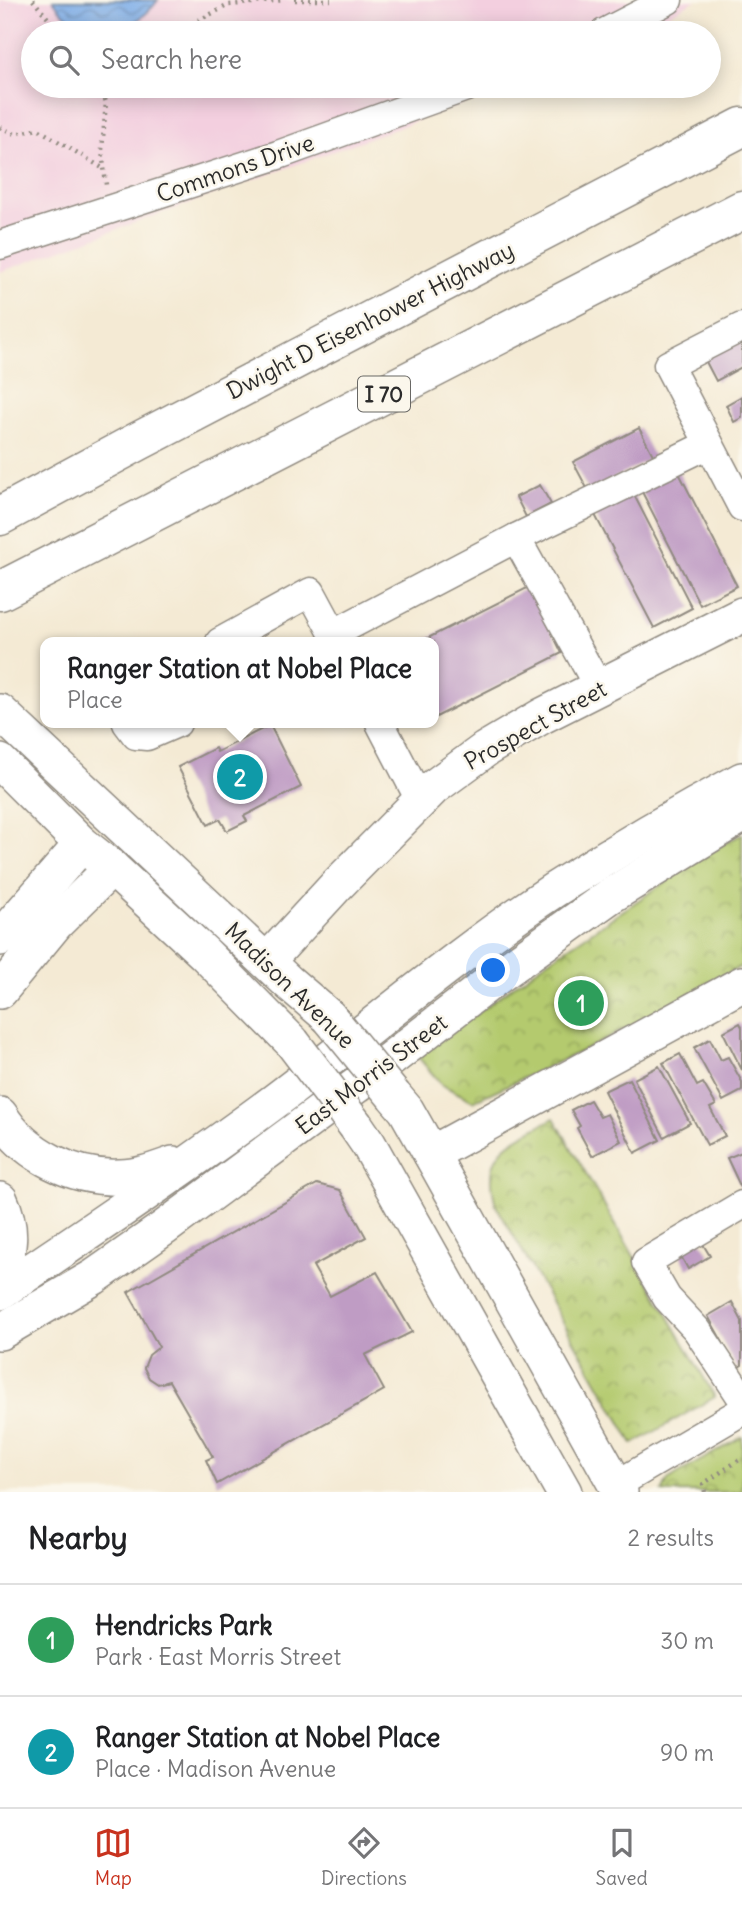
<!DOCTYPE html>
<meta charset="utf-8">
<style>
:root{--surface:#fff;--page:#f2f2f2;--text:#202124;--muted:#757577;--line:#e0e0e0;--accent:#c8321e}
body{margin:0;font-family:Delius,sans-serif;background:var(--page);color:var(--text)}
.you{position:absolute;left:494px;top:971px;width:24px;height:24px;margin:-18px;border:5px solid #fff;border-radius:50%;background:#1a73e8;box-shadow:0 0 0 10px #1a73e833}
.badge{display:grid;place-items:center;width:46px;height:46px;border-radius:50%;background:var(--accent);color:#fff;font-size:23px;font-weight:700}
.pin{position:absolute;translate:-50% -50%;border:4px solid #fff;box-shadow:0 2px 7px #0006}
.popup{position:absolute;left:40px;top:637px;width:399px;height:91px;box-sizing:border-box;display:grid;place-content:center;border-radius:14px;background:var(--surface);filter:drop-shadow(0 2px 5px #0005);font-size:23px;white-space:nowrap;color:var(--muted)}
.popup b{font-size:26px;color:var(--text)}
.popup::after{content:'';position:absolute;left:50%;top:100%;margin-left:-14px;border:14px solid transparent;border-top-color:var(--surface)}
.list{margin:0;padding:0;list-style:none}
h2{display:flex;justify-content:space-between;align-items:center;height:91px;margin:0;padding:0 28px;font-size:30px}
h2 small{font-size:23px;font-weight:400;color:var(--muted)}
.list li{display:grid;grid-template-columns:46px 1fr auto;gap:21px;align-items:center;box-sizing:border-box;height:112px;padding:0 28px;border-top:2px solid var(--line)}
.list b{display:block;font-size:26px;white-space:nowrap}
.list p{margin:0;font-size:23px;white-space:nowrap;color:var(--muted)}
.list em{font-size:23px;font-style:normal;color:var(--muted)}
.icon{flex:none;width:38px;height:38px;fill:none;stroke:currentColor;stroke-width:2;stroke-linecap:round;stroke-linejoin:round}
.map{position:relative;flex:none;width:742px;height:1492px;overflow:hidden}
.search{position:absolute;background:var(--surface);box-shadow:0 4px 18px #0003;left:21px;right:21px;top:21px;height:77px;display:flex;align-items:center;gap:18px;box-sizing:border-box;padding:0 24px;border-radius:38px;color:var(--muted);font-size:26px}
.sheet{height:315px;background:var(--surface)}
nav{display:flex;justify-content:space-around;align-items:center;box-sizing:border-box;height:98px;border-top:2px solid var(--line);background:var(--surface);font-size:19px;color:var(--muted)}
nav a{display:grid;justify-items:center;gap:4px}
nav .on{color:var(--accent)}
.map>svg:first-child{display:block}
.built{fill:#f3cfdf}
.park{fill:url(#park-crowns);stroke:#707a4c;stroke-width:2}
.water{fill:url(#water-waves);stroke:#546c8a;stroke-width:2}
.building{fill:#bf9cc4}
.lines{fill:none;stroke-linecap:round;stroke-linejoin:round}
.minor-casing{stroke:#908a80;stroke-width:31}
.major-casing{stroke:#908a80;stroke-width:38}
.highway-casing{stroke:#908a80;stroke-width:41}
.path{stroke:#908a80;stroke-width:4.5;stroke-dasharray:2 5;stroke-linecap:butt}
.minor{stroke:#fff;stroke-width:28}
.major{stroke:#fff;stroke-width:35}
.highway{stroke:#fff;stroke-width:38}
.major-bridge-casing{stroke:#908a80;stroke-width:38;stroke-linecap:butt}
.major-bridge{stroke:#fff;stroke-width:35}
.labels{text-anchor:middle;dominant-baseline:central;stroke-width:5;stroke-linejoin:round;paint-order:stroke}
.shield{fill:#fbf7ec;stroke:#696865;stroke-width:2}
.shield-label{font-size:21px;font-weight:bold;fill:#2b2b2b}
.street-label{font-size:23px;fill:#2b2b2b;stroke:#fbf7ec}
</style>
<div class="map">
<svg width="742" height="1492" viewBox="0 0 742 1492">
<defs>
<pattern id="park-crowns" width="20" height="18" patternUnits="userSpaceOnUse" patternTransform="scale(1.75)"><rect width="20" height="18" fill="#b4ca6e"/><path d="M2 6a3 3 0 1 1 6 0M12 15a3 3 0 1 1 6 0" fill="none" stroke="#93a45b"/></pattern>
<pattern id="water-waves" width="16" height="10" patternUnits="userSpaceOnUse" patternTransform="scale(1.75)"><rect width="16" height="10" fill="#7eade8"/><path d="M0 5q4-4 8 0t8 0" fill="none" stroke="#678dbc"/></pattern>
</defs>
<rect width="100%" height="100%" fill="#fbf7ec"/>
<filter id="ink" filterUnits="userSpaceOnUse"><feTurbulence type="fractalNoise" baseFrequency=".0143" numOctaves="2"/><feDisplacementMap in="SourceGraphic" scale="14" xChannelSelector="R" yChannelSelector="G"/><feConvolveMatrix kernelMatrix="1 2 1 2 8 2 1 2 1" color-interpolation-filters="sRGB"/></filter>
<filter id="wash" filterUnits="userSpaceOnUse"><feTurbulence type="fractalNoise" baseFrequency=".00686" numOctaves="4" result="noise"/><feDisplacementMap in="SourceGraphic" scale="28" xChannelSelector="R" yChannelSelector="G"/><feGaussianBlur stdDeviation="1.57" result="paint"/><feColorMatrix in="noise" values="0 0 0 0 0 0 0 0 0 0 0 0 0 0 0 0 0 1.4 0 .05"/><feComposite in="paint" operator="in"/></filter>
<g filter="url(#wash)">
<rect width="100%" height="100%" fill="#f4ead4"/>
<path class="built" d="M0 0H696L635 33H33V86H512L0 272Z"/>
<g class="park">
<path d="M742 834V966L595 1045 473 1101 442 1085 418 1057 539 967 716 848Z"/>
<path d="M554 1118 715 1397 633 1444 496 1205C480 1148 511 1142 554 1118Z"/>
<path d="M742 1437V1492H662L668 1480 677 1474Z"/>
</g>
<path class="water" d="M53 0H158C131 39 79 42 53 0Z"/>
<g id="blocks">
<g class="building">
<path d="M742 332V367L716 381 703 356Z"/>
<path d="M742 396V418L734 422 726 405Z"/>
<path d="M639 428 654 457 589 492 573 462Z"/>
<path d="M678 471 737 586 700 605 641 490Z"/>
<path d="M540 485 551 504 526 517 516 497Z"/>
<path d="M633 493 692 608 654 628 594 513Z"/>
<path d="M529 587 562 653 434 718V642H420Z"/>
<path d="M270 725 301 787 244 816 247 821 227 831 220 819 208 825 178 767 215 748 217 752Z"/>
<path d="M740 1023 742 1027V1070L723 1032Z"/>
<path d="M710 1039 721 1060 728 1057 742 1082V1091L723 1101 694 1048Z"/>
<path d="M680 1054 697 1086 703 1083 716 1105 710 1108 725 1136 707 1145 663 1063Z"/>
<path d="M659 1066 690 1123 664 1137 634 1079Z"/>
<path d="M629 1079 660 1140 635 1153 604 1091Z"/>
<path d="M590 1100 600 1117 607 1114 621 1141 592 1156 577 1128 580 1126 571 1110Z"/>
<path d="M742 1152V1190L727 1158Z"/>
<path d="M317 1184 340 1190 366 1237 313 1266 330 1296 377 1272 412 1332 365 1355 384 1390 217 1484 206 1460 213 1457 169 1381 158 1384 149 1378 144 1368 149 1355 159 1347 128 1292Z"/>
<path d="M698 1236 710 1256 688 1269 677 1249Z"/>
<path d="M732 1302 742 1321V1365L737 1368 708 1316Z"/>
</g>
</g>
</g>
<g filter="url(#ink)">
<use href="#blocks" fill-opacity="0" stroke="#908a80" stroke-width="2"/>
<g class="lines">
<defs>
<g id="minor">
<path d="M604 33 668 0"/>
<path d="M0 245 278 155 469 86"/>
<path d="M742 327 668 365 742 507"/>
<path d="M333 634 516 538"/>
<path d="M220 642 311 592 338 642"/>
<path d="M599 688 516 538 709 444"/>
<path d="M127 723 136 735 147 736 177 723"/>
<path d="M380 723 420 800"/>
<path d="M742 1205 646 1262 667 1298 697 1330 742 1398"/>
<path d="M616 1485 742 1411"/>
</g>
<g id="major">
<path d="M0 712 288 982 329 1017"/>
<path d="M0 762 82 844 112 868 204 953 292 1042"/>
<path d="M0 938 82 844"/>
<path d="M267 961 337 885 434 787 486 749 542 716 742 615"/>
<path d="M0 991 56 923 112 868"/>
<path d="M394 1096 406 1110 431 1154 620 1492"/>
<path d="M0 1115C24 1155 74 1179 120 1177 138 1177 156 1170 173 1164"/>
<path d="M356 1126 369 1145 564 1492"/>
<path d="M431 1154 742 984"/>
<path d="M0 1200C13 1228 10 1250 0 1277"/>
<path d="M0 1292C93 1230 185 1168 275 1101 368 1031 457 954 554 890 615 851 678 814 742 780"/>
<path d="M0 1332 94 1277 164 1228 357 1085 502 973 610 896 742 815"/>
</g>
<g id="highway">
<path d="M0 516 139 441 742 127"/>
<path d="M0 591 742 210"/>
</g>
</defs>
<use href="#minor" class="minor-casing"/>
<use href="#major" class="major-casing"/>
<use href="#highway" class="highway-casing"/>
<g class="path">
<path d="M33 0 60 33"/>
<path d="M295 0H331"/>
<path d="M173 33 229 5 285 0"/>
<path d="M100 86 106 102 102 150 106 185"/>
<path d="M0 127 15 134 38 129 104 169"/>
<path d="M705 1492 703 1484 742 1458"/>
</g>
<use href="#minor" class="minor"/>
<use href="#major" class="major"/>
<use href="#highway" class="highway"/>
<defs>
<g id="major-bridge">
<path d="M329 1017 394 1096"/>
<path d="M292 1042 356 1126"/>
</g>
</defs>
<use href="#major-bridge" class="major-bridge-casing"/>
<use href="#major-bridge" class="major-bridge"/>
</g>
</g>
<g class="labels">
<rect class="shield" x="358" y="376.5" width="52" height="35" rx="5"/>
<g class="shield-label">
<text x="384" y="394">I 70</text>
</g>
<g class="street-label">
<text transform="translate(235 168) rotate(-19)">Commons Drive</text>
<text transform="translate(370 320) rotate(-27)">Dwight D Eisenhower Highway</text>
<text transform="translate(535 725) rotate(-29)">Prospect Street</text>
<text transform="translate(290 985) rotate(44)">Madison Avenue</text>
<text transform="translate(371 1074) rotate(-37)">East Morris Street</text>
</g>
</g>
</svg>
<div class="you"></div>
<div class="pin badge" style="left:581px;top:1003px;background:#2e9e5b">1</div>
<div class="pin badge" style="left:240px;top:777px;background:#0f9aa8">2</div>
<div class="popup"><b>Ranger Station at Nobel Place</b>Place</div>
<div class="search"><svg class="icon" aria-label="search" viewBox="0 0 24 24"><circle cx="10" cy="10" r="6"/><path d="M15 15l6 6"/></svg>Search here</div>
</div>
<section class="sheet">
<h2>Nearby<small>2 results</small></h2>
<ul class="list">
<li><span class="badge" style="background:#2e9e5b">1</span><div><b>Hendricks Park</b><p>Park · East Morris Street</p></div><em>30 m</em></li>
<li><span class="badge" style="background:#0f9aa8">2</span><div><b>Ranger Station at Nobel Place</b><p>Place · Madison Avenue</p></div><em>90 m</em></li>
</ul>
</section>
<nav>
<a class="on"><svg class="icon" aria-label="map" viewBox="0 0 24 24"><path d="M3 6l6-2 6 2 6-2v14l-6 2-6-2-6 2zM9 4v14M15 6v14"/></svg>Map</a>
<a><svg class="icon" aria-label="directions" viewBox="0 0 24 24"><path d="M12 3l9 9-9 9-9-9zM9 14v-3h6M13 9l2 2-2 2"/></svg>Directions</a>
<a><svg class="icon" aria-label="saved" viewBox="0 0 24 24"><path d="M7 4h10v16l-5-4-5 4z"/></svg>Saved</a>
</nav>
